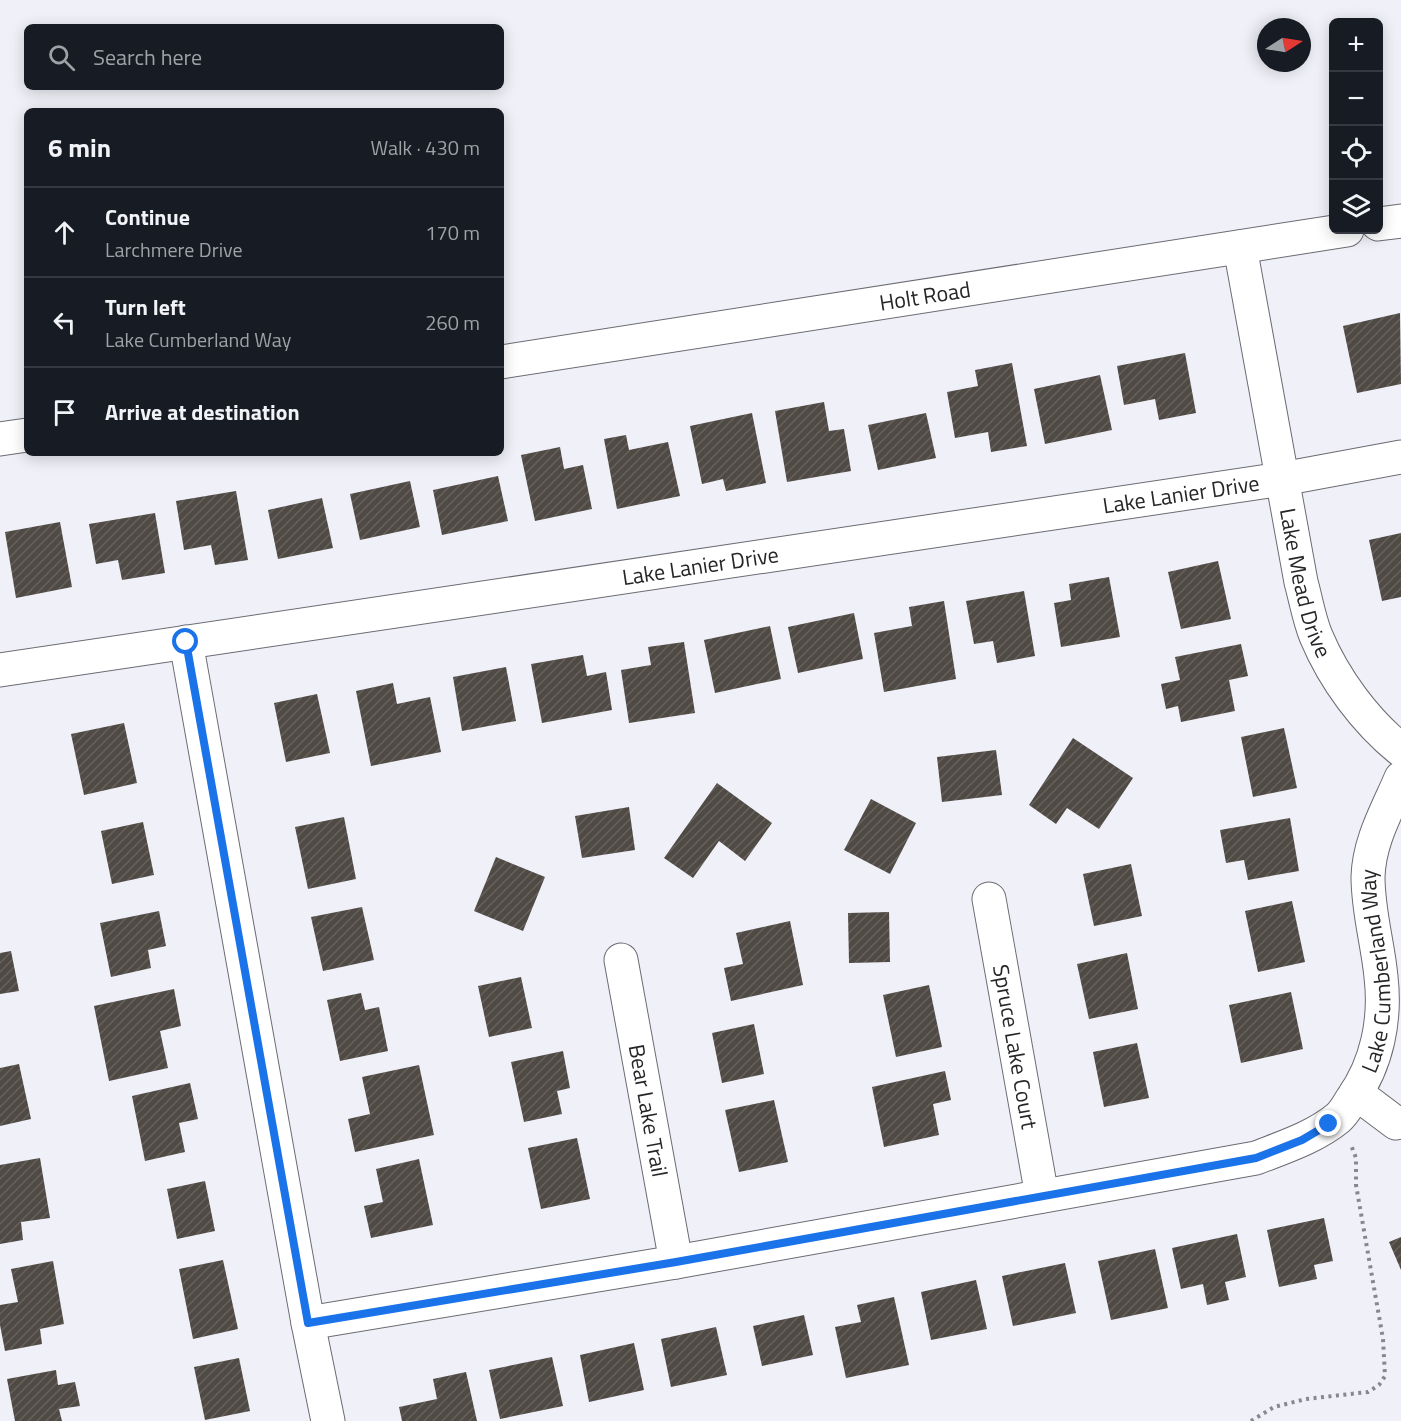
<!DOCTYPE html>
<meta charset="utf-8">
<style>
:root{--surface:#171b24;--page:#242831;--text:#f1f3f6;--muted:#9ea1a6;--line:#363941}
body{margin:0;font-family:"Titillium Web",sans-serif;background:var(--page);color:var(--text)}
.controls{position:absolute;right:18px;top:18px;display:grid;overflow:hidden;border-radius:9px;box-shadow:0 3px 15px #0003}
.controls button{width:54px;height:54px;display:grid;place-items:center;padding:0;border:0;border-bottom:2px solid var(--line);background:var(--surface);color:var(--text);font:30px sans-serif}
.compass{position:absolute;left:1257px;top:18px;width:54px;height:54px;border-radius:50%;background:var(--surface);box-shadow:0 3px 15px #0003;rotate:78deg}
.stop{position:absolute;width:18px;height:18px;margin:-14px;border:4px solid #1a73e8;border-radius:50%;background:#fff}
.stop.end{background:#1a73e8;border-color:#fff;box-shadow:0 2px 6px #0008}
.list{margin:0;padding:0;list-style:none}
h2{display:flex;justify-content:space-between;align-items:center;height:78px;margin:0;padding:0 24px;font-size:26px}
h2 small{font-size:20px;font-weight:400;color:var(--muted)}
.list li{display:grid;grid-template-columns:39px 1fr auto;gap:18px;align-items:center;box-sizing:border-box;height:90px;padding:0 24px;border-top:2px solid var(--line)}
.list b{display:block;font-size:22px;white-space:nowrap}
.list p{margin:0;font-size:20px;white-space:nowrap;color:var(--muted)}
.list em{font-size:20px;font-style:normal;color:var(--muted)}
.icon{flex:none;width:33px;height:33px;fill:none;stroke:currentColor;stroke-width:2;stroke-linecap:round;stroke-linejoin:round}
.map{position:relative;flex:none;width:1401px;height:1421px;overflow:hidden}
.search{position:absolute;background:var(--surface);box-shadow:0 3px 15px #0003;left:24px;top:24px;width:480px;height:66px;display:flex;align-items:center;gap:15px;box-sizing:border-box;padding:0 21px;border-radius:9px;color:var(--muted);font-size:22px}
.panel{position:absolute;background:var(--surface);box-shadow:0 3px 15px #0003;left:24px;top:108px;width:480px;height:348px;border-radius:9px}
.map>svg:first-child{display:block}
.building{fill:url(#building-hatch)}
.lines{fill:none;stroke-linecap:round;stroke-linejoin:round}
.minor-casing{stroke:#6c6b73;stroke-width:35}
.secondary-casing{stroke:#6c6b73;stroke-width:35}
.path{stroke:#87878c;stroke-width:4;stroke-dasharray:3 4.5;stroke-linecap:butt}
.minor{stroke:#fff;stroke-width:33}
.secondary{stroke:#fff;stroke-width:33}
.route{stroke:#1a73e8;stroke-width:8}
.labels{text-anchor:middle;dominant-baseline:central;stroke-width:6;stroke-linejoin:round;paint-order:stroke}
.street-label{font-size:22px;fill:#262629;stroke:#fefefe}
</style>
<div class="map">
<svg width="1401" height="1421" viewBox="0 0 1401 1421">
<defs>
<pattern id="building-hatch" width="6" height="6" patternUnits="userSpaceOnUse" patternTransform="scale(1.5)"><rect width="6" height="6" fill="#504a45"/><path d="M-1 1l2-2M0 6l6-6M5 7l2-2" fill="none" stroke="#66615d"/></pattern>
</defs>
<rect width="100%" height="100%" fill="#f0f0f8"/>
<g class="building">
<path d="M1400 313 1401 384 1357 393 1343 326Z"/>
<path d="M1185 353 1196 413 1159 420 1155 399 1124 405 1117 366Z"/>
<path d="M1012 363 1027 446 991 452 988 432 955 438 947 392 978 386 975 370Z"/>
<path d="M1100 375 1112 430 1045 444 1034 389Z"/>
<path d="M824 402 829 431 844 429 851 471 787 482 775 411Z"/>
<path d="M752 413 766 483 726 491 723 479 702 484 690 426Z"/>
<path d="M926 413 936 458 878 470 868 425Z"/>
<path d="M626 435 629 450 668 442 680 496 617 509 604 439Z"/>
<path d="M560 447 564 469 583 465 592 509 535 521 521 455Z"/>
<path d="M498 476 508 521 442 535 433 490Z"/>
<path d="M410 481 420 527 360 540 350 494Z"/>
<path d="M236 491 248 560 215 565 211 545 184 550 176 501Z"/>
<path d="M322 498 333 548 278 559 268 510Z"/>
<path d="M155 513 165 573 122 580 118 560 96 564 89 524Z"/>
<path d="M60 522 72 587 16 598 5 532Z"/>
<path d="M1401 533V597L1382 601 1369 540Z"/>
<path d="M1218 561 1231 619 1181 629 1168 572Z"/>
<path d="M1109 577 1120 637 1061 647 1054 603 1071 600 1069 584Z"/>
<path d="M1024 591 1035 656 997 663 993 641 974 644 966 601Z"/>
<path d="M944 601 956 679 884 692 874 633 912 626 909 607Z"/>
<path d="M854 613 863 659 798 673 788 627Z"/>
<path d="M770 626 781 679 715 693 704 640Z"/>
<path d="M684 642 695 713 629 723 621 670 651 665 648 647Z"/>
<path d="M1241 644 1248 676 1229 680 1235 711 1181 722 1178 706 1166 709 1161 684 1180 680 1175 657Z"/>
<path d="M583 655 587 676 606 672 612 710 542 723 531 664Z"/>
<path d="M506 667 516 721 462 731 453 677Z"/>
<path d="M393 683 397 704 430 697 441 752 371 766 356 691Z"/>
<path d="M317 694 330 753 286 762 274 703Z"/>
<path d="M124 723 137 783 84 795 71 734Z"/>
<path d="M1284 728 1297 788 1253 797 1241 737Z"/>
<path d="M1073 738 1133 778 1099 829 1067 808 1056 824 1029 805Z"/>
<path d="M996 750 1002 795 942 802 937 757Z"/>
<path d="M717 783 772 823 745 861 719 841 693 878 664 858Z"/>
<path d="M871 799 916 823 890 874 844 850Z"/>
<path d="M629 807 635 850 582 858 575 816Z"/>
<path d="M344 817 356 879 308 889 295 827Z"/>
<path d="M1290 818 1299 871 1248 880 1244 860 1226 863 1220 830Z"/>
<path d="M143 822 154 875 112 884 101 831Z"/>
<path d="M496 857 545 877 523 931 474 911Z"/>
<path d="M1131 864 1142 916 1094 926 1083 874Z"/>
<path d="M1292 901 1305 962 1258 972 1245 911Z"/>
<path d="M362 907 374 960 323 971 311 917Z"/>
<path d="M159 911 166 946 148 950 151 968 111 977 100 923Z"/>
<path d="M889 912 890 962 849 963 848 913Z"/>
<path d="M790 921 803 985 731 1001 724 968 743 964 736 933Z"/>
<path d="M11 951 19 991 0 994V953Z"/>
<path d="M1127 953 1138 1009 1089 1019 1077 964Z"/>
<path d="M521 977 532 1028 489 1037 478 986Z"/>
<path d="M929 985 942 1047 896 1057 883 995Z"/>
<path d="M174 989 181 1026 160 1031 168 1068 109 1081 94 1006Z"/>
<path d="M1291 992 1303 1049 1241 1063 1229 1005Z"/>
<path d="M361 993 365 1010 379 1007 388 1051 340 1061 327 1000Z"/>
<path d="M754 1024 764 1074 722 1083 712 1033Z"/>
<path d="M1137 1043 1149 1098 1104 1107 1093 1052Z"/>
<path d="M563 1051 570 1088 557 1091 562 1114 524 1122 511 1062Z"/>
<path d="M19 1064 31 1119 0 1126V1068Z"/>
<path d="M419 1065 434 1135 355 1152 348 1119 370 1114 362 1077Z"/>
<path d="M945 1071 951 1100 933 1104 939 1135 884 1147 872 1087Z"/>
<path d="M190 1083 198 1119 179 1123 185 1152 145 1161 132 1096Z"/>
<path d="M774 1100 788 1162 739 1172 725 1110Z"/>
<path d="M577 1138 590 1199 541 1209 528 1148Z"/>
<path d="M40 1158 50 1218 21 1222 23 1240 0 1244V1165Z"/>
<path d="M419 1159 433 1225 371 1238 364 1206 383 1202 376 1169Z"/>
<path d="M205 1181 215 1231 177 1239 167 1189Z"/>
<path d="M1324 1218 1333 1261 1314 1265 1317 1279 1279 1287 1267 1230Z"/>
<path d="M1237 1234 1246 1277 1225 1282 1229 1300 1207 1305 1203 1284 1181 1289 1172 1248Z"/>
<path d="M1401 1237V1270L1389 1242Z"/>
<path d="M1155 1249 1168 1308 1111 1320 1098 1261Z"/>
<path d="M223 1260 238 1329 193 1339 179 1269Z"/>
<path d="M53 1261 64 1324 40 1329 42 1344 5 1351 0 1325V1305L18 1302 11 1269Z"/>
<path d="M1065 1263 1076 1313 1013 1326 1002 1276Z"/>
<path d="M976 1280 987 1329 931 1340 921 1292Z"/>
<path d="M894 1297 909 1365 846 1378 835 1327 861 1322 857 1305Z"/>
<path d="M804 1315 813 1355 762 1366 753 1326Z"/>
<path d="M716 1327 727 1375 671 1387 661 1339Z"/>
<path d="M634 1343 644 1390 589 1402 580 1355Z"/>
<path d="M552 1357 563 1406 500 1419 489 1370Z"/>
<path d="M239 1358 250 1411 205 1420 194 1367Z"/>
<path d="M56 1370 58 1385 75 1382 80 1406 59 1409 62 1421H15L7 1379Z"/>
<path d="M466 1372 477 1421H402L399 1407 437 1399 433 1379Z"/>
</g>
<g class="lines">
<defs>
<g id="minor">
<path id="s1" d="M1240 247 1301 582C1306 600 1309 619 1316 636 1334 679 1365 721 1401 750"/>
<path d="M186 642 308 1323 328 1421"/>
<path id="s2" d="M0 670 1282 479 1401 457"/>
<path id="s3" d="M989 899 1042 1196"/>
<path id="s4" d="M621 960 676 1262"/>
<path d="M1356 1093 1396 1123"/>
<path id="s5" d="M308 1323 676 1262 1256 1158C1284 1147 1315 1137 1338 1118 1344 1113 1348 1105 1352 1099 1377 1064 1386 1020 1381 977 1378 944 1368 912 1368 877 1369 841 1387 811 1401 778"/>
</g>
<g id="secondary">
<path d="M1378 224 1401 221"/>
<path id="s6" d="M501 362 1347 230"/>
<path d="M0 439 27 435"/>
</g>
</defs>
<use href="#minor" class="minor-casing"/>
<use href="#secondary" class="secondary-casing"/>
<path class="path" d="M1251 1421 1274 1407 1306 1399 1368 1392 1379 1385 1385 1376 1383 1339 1356 1185V1158L1351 1145"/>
<use href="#minor" class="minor"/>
<use href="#secondary" class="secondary"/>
</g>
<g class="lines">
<path class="route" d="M186 642 308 1323 676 1262 1256 1158 1302 1140 1329 1124"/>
</g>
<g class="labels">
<g class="street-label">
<text stroke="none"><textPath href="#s6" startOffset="429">Holt Road</textPath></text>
<text stroke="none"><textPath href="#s2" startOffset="1194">Lake Lanier Drive</textPath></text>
<text stroke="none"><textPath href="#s2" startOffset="708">Lake Lanier Drive</textPath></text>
<text stroke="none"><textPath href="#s1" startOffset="342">Lake Mead Drive</textPath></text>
<text stroke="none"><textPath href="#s5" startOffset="1212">Lake Cumberland Way</textPath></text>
<text stroke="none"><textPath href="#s3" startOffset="150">Spruce Lake Court</textPath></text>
<text stroke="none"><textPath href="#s4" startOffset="153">Bear Lake Trail</textPath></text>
</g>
</g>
</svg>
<div class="controls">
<button>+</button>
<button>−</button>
<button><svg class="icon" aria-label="locate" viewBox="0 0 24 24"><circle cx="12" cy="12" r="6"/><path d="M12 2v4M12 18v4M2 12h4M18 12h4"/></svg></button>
<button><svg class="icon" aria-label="layers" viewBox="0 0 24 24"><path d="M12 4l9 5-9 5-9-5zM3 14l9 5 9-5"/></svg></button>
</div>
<svg class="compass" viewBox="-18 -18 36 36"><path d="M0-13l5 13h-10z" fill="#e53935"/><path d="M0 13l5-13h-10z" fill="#9ea1a6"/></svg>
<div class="stop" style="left:186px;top:642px"></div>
<div class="stop end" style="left:1329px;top:1124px"></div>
<div class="search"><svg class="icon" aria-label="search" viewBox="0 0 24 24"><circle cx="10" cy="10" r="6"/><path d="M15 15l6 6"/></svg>Search here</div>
<section class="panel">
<h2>6 min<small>Walk · 430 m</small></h2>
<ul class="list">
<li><svg class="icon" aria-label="ahead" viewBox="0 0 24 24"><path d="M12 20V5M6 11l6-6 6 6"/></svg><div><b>Continue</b><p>Larchmere Drive</p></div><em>170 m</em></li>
<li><svg class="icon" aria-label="left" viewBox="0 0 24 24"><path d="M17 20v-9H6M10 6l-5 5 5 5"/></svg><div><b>Turn left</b><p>Lake Cumberland Way</p></div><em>260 m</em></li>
<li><svg class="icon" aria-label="arrive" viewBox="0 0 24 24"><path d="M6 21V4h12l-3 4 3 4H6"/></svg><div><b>Arrive at destination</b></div></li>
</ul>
</section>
</div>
